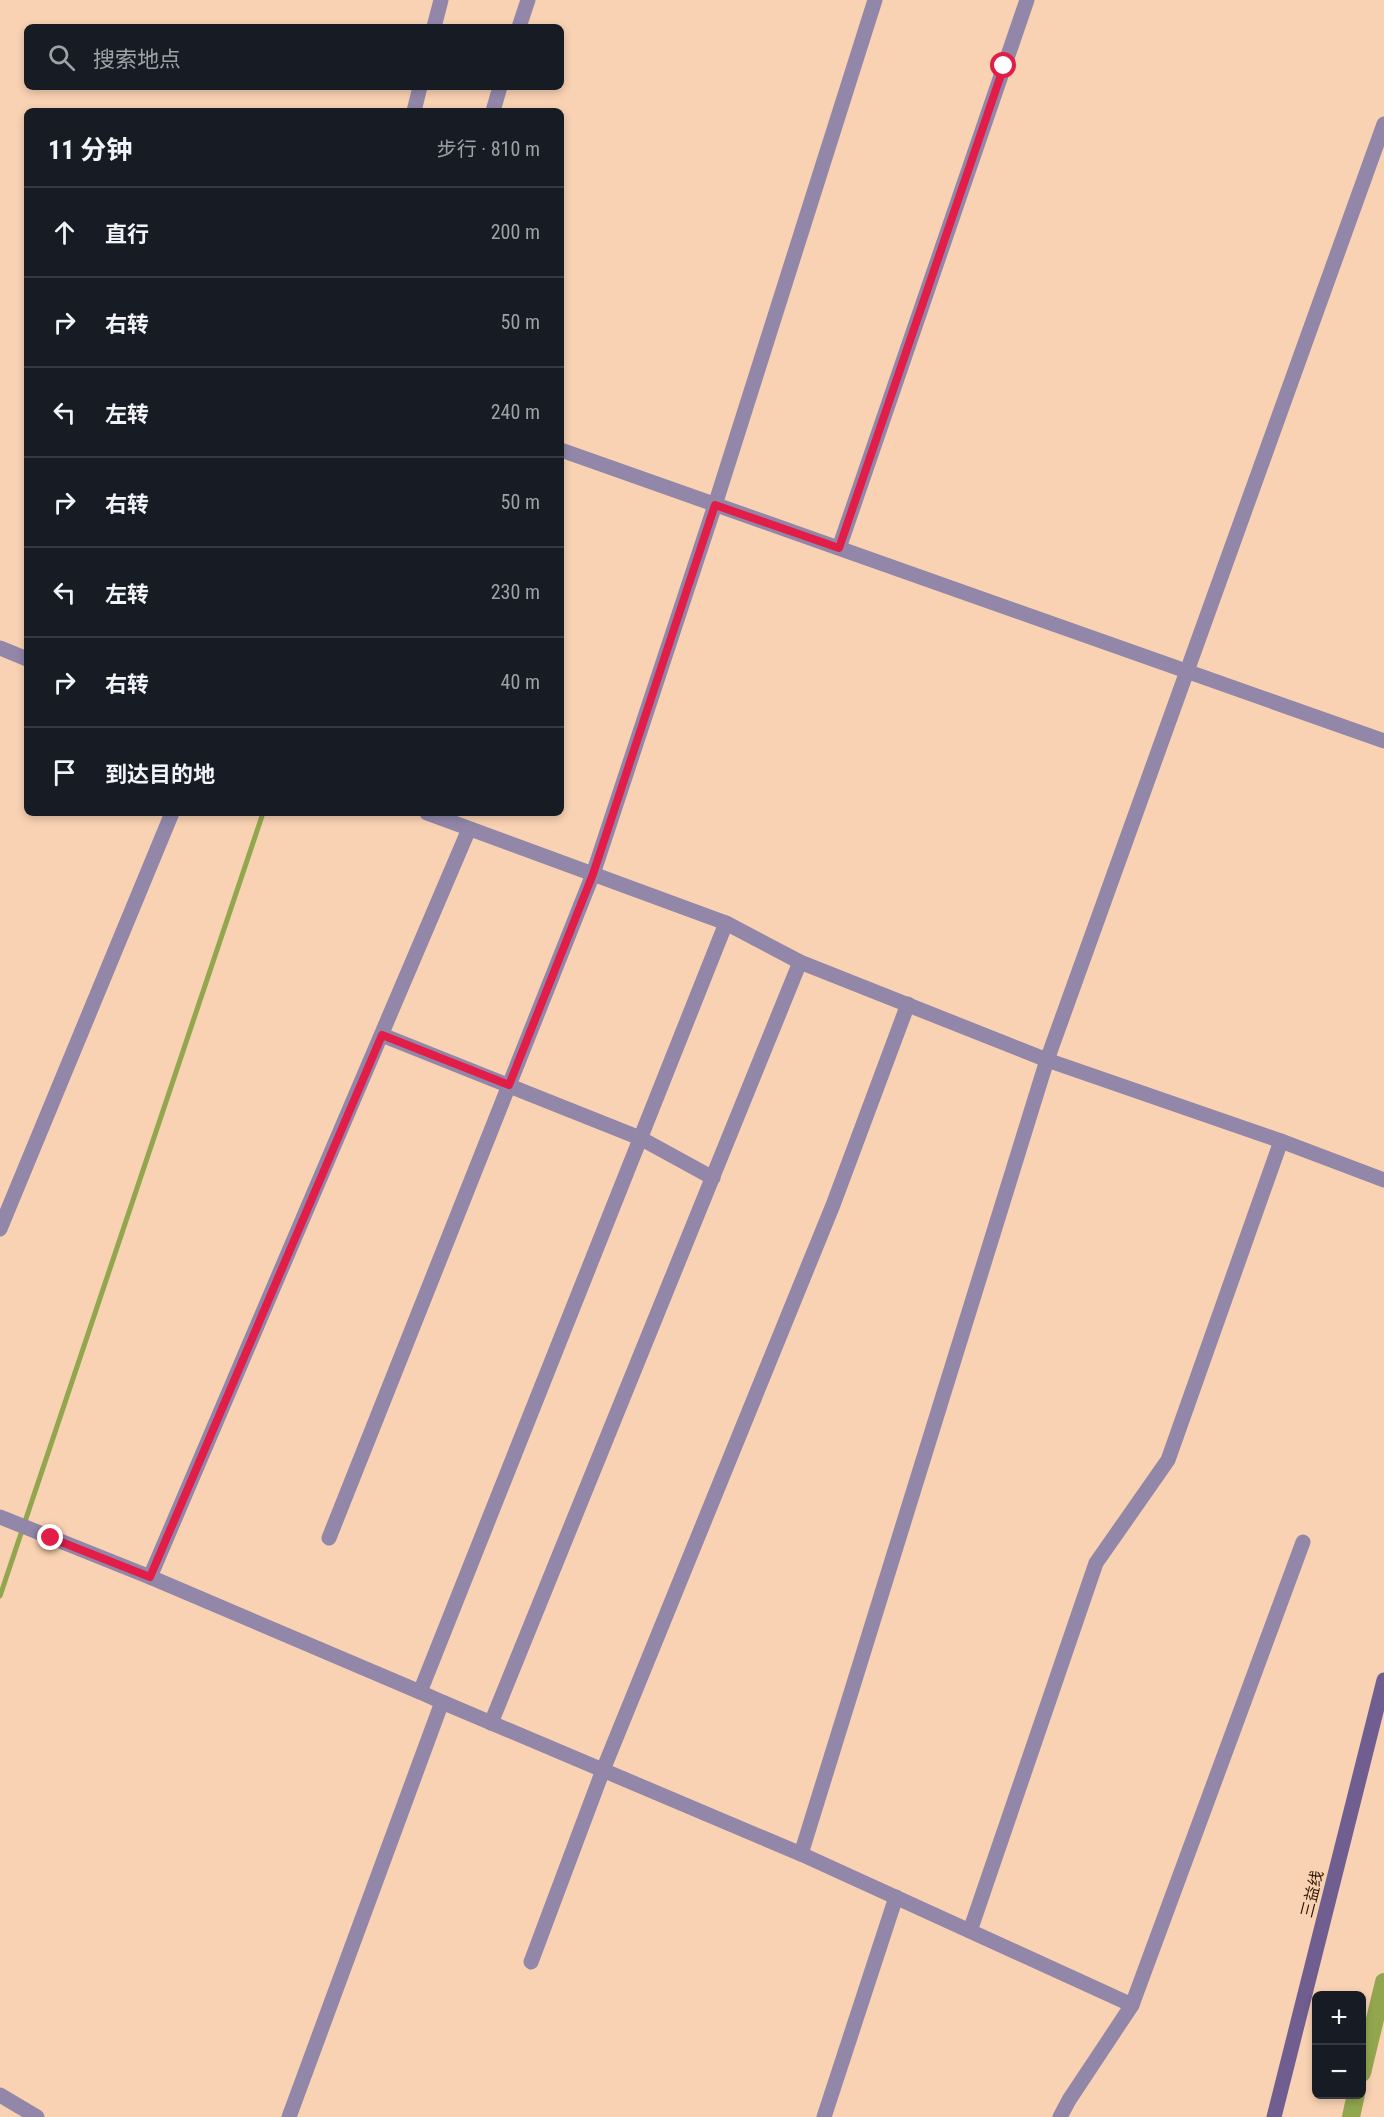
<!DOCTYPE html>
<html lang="zh">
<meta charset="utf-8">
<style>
:root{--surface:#171b24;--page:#242831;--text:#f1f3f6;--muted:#9ea1a6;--line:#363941}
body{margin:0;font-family:"Roboto Condensed","Noto Sans SC",sans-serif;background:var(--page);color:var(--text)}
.controls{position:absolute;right:18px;bottom:18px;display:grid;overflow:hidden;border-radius:9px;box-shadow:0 3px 9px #0003}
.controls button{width:54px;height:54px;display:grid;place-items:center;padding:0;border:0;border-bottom:2px solid var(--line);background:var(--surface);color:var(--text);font:30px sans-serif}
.stop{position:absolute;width:18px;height:18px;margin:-14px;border:4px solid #e11d48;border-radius:50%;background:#fff}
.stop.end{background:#e11d48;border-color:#fff;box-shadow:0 2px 6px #0008}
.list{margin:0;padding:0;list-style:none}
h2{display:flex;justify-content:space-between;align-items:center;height:78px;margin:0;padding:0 24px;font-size:26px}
h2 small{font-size:20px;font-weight:400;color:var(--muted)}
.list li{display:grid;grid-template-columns:39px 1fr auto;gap:18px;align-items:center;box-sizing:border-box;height:90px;padding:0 24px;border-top:2px solid var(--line)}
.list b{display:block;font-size:22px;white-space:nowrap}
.list em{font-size:20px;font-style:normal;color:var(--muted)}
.icon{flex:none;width:33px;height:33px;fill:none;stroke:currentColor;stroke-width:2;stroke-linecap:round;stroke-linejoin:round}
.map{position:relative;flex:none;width:1384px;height:2117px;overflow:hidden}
.search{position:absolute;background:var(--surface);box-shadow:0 3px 9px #0003;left:24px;top:24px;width:540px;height:66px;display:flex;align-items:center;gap:15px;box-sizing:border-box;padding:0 21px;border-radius:9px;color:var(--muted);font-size:22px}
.panel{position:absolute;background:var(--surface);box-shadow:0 3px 9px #0003;left:24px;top:108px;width:540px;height:708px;border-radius:9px}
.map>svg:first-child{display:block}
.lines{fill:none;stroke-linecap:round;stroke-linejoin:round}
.stream{stroke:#92a64e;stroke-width:5}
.canal{stroke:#92a64e;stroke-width:18}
.minor{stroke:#9287a9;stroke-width:15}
.secondary{stroke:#705e90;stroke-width:15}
.route{stroke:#e11d48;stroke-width:8}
.labels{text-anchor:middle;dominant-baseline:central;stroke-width:6;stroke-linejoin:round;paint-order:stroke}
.street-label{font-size:16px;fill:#2f1803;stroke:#f9d2b3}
</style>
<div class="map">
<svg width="1384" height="2117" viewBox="0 0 1384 2117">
<rect width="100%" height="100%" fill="#f9d2b3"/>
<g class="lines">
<path class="stream" d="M0 1596 263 813"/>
<g class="canal">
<path d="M1362 2073 1384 1982"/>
<path d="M1351 2117 1356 2094"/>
</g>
<g class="minor">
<path d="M434 27 441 0"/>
<path d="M519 27 528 0"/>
<path d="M414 111 420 87"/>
<path d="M493 111 500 87"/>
<path d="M561 450 1384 741"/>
<path d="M839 548 1027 0"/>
<path d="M0 648 27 659"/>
<path d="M427 813 726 923 800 962 1047 1060 1281 1141 1384 1180"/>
<path d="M382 1035 640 1138 713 1178"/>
<path d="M0 1229 172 813"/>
<path d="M0 1517 150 1577 420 1692"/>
<path d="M329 1538 593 874 715 505 875 0"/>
<path d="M150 1577 469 829"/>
<path d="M442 1702 420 1692 726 923"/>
<path d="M491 1723 800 962"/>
<path d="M801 1854 1047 1060 1384 124"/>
<path d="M970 1931 1096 1563 1168 1460 1281 1141"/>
<path d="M531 1962 603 1770 833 1205 908 1004"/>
<path d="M0 2095 37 2117"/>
<path d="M289 2117 442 1702 801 1854 1132 2005"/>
<path d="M824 2117 896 1897"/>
<path d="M1060 2117 1069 2100 1132 2005 1303 1542"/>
</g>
<path class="secondary" d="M1274 2117 1384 1680"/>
</g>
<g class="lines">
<path class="route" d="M51 1538 150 1577 382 1035 509 1085 593 874 715 505 839 548 1004 66"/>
</g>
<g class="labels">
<g class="street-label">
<text transform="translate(1312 1894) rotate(-76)">三益线</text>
</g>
</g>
</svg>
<div class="controls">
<button>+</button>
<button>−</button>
</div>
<div class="stop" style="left:1004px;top:66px"></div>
<div class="stop end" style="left:51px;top:1538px"></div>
<div class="search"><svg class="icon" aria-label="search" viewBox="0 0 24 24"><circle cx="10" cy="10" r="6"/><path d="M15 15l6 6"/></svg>搜索地点</div>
<section class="panel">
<h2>11 分钟<small>步行 · 810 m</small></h2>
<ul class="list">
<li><svg class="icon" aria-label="ahead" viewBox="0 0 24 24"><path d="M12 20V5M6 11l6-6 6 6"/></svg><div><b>直行</b></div><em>200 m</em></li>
<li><svg class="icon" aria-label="right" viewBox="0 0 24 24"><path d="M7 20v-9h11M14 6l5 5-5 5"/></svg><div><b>右转</b></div><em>50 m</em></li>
<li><svg class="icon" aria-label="left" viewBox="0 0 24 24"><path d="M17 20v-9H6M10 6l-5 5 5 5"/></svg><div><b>左转</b></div><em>240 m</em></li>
<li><svg class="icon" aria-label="right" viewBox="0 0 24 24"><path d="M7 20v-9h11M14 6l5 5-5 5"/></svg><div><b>右转</b></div><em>50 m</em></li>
<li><svg class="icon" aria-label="left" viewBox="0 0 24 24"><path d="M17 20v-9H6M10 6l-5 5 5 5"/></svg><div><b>左转</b></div><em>230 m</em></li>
<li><svg class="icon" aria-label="right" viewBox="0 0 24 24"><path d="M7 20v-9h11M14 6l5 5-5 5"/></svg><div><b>右转</b></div><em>40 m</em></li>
<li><svg class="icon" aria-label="arrive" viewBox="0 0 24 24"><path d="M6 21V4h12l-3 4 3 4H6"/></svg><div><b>到达目的地</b></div></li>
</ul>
</section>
</div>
